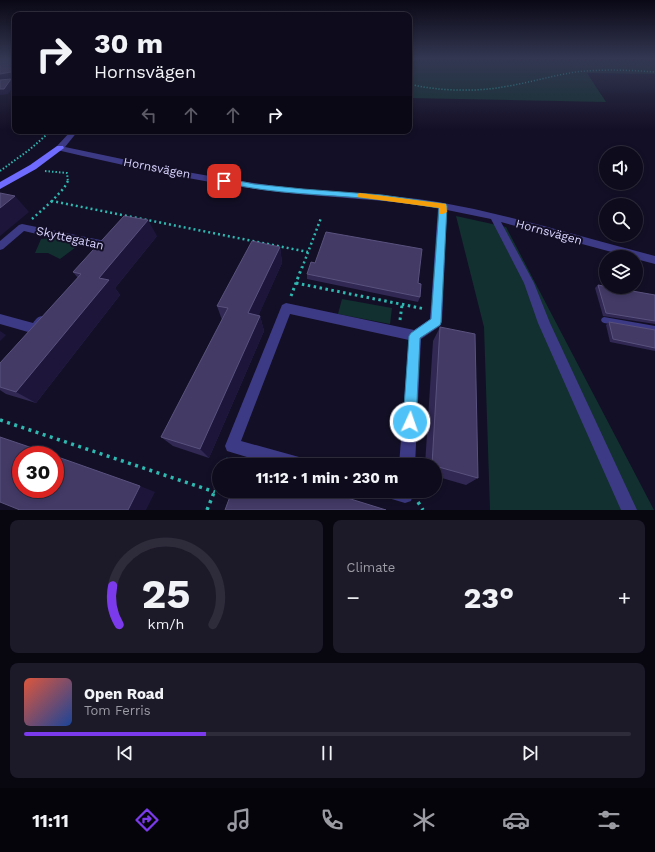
<!DOCTYPE html>
<meta charset="utf-8">
<style>
:root{--surface:#0e0b1c;--page:#1c1929;--text:#f1f3f6;--muted:#9b9ba3;--line:#2e2b3b;--accent:#7c3aed}
body{margin:0;font-family:"Work Sans",sans-serif;background:var(--page);color:var(--text);height:100vh;display:flex;flex-direction:column;font-size:15px;white-space:nowrap}
*{box-sizing:border-box;margin:0}
p{font-size:13px;color:var(--muted)}
.icon{flex:none;width:22px;height:22px;fill:none;stroke:currentColor;stroke-width:2;stroke-linecap:round;stroke-linejoin:round}
.map{position:relative;height:510px;overflow:hidden}
.drawer{display:flex;flex-direction:column;gap:10px;padding:10px;background:#08060f;flex:1}
.drawer>*{flex:none}
.hud{position:absolute;left:12px;top:12px;width:400px;height:122px;border-radius:8px;box-shadow:0 2px 6px #0003,0 0 0 1px var(--line);background:#0e0b1c;color:var(--text);overflow:hidden}
.fabs{position:absolute;left:599px;top:146px;display:grid;gap:8px}
.fabs a{display:grid;place-items:center;width:44px;height:44px;border-radius:50%;background:var(--surface);box-shadow:0 2px 6px #0003,0 0 0 1px var(--line);font-size:20px}
.speed{position:absolute;left:12px;top:446px;display:flex;gap:8px;font-size:20px;font-weight:700;text-align:center}
.speed>*{display:grid;place-content:center;width:52px;height:52px;border-radius:50%;background:var(--surface);box-shadow:0 2px 6px #0003,0 0 0 1px var(--line);line-height:1}
.speed .limit{border:6px solid #d22;background:#fff;color:#111}
.pin{position:absolute;display:grid;place-items:center;width:34px;height:34px;color:#fff;margin:-17px;border-radius:8px;box-shadow:0 2px 6px #0006}
.me{position:absolute;width:44px;margin:-22px;rotate:3deg;stroke-linejoin:round;filter:drop-shadow(0 0 3px #0008)}
.turn{display:flex;align-items:center;gap:14px;height:84px;padding:0 16px;font-size:18px}
.turn .icon{width:52px;height:52px;stroke-width:2.5}
.turn b{display:block;font-size:28px;line-height:34px}
.lanes{display:flex;align-items:center;height:38px;padding:0 16px;background:#0003;justify-content:center;gap:20px;direction:ltr}
.lanes .off{opacity:.35}
.big{font-size:30px;font-weight:700;line-height:1.1}
.drawer .widget{flex:1;display:flex;flex-direction:column;justify-content:center;gap:6px;min-width:0;padding:0 14px;border-radius:8px;background:var(--page)}
.drawer .dial{align-items:center;gap:0}
.dial svg{height:104px;overflow:visible;fill:none;stroke:var(--line);stroke-width:7;stroke-linecap:round;text-anchor:middle}
.dial text{fill:var(--text);stroke:none}
.song{display:flex;align-items:center;gap:12px}
.cover{width:48px;height:48px;border-radius:6px;background:linear-gradient(135deg,hsl(10 70% 55%),hsl(220 70% 35%))}
.played{height:4px;border-radius:2px;background:linear-gradient(90deg,var(--accent) 30%,var(--line) 30%)}
.keys{display:flex;justify-content:space-around;direction:ltr}
.heat{display:flex;justify-content:space-between;align-items:center;font-size:22px;direction:ltr}
.drawer .tiles{flex:1;display:grid;gap:10px;grid-template-columns:1fr 1fr}
.widget:last-child{grid-column:span 2}
.trip{position:absolute;left:212px;top:458px;width:230px;height:40px;border-radius:20px;background:var(--surface);box-shadow:0 2px 6px #0003,0 0 0 1px var(--line);font-weight:700;line-height:40px;text-align:center}
.dock{display:flex;height:64px;justify-content:space-around;align-items:center;background:#06040b;color:var(--muted)}
.dock .icon{width:28px;height:28px}
.dock .current{color:var(--accent)}
.dock b{font-size:18px;color:var(--text)}
.map>svg:first-child{display:block}
.green{fill:#12302f}
.lines{fill:none;stroke-linecap:round;stroke-linejoin:round}
.path-far4{stroke:#2fb8b0;stroke-width:1.5;stroke-dasharray:1 2;stroke-linecap:butt}
.path-far3{stroke:#2fb8b0;stroke-width:2;stroke-dasharray:1.5 2;stroke-linecap:butt}
.path-far2{stroke:#2fb8b0;stroke-width:2.5;stroke-dasharray:2 3;stroke-linecap:butt}
.path-far1{stroke:#2fb8b0;stroke-width:3;stroke-dasharray:2.5 3.5;stroke-linecap:butt}
.path{stroke:#2fb8b0;stroke-width:3.5;stroke-dasharray:3 4.5;stroke-linecap:butt}
.lane{fill:#3d3a85;fill-rule:evenodd}
.street{fill:#3d3a85;fill-rule:evenodd}
.secondary{fill:#6f6bff;fill-rule:evenodd}
.wall{fill:#312854}
.shaded-wall{fill:#1d163a}
.building{fill:#433a66;stroke:#5a527e}
.route{fill:#4fc3f7;stroke:#337fa1}
.slow{fill:#f59e0b}
.labels{text-anchor:middle;stroke-width:4;stroke-linejoin:round;paint-order:stroke}
.street-label{font-size:12px;fill:#d9d4ff;stroke:#130f26}
</style>
<div class="map">
<svg width="655" height="510" viewBox="0 0 655 510">
<rect width="100%" height="100%" fill="#130f26"/>
<g class="green">
<polygon points="409,59 655,59 655,74 587,73 606,102 409,98"/>
<polygon points="456,216 506,227 654,510 490,510 484,327"/>
<polygon points="50,238 69,241 76,247 60,259 48,253 35,253 41,239"/>
<polygon points="342,299 392,308 390,324 338,314"/>
</g>
<g class="lines">
<g class="path-far4">
<polyline points="409,79 412,71 410,59"/>
<path d="M409,84C437,91 475,92 503,87C528,83 551,76 575,72C602,69 629,70 655,72"/>
</g>
<g class="path-far3">
<polyline points="0,171 29,150 51,131"/>
<polyline points="45,171 67,173 68,182"/>
</g>
<g class="path-far2">
<polyline points="68,181 64,188 52,201 308,252"/>
<polyline points="32,219 52,201"/>
<polyline points="302,268 321,218"/>
</g>
<g class="path-far1">
<polyline points="296,283 425,309"/>
<polyline points="291,296 302,267"/>
<polyline points="400,320 402,305"/>
</g>
<g class="path">
<polyline points="0,420 215,492"/>
<polyline points="225,465 228,458"/>
<polyline points="418,502 423,510"/>
<polyline points="207,510 219,480"/>
</g>
<polygon class="lane" points="604,317 655,326 655,332 604,323 602,322 601,320 602,318"/>
<g class="street">
<polygon points="15,79 15,83 0,85 0,81"/>
<path d="M71,131H78L65,147C135,162 205,177 276,186C330,193 384,193 438,202C511,215 583,237 655,256V264L636,259V257H630L501,222L534,283L550,323L637,510H621L538,323L524,283L491,219L447,210L442,322L440,326L421,339L415,465H399L409,340L290,314L241,441L299,457L304,460L307,465H273L227,451L225,446L282,305L286,303L414,330L430,319L438,208C385,199 332,198 278,192C204,183 130,167 57,150V146Z"/>
<polygon points="22,224 110,242 113,243 115,246 112,250 109,251 24,231 3,249 0,250 0,241 19,225"/>
<path d="M0,314L33,323C37,318 39,315 46,317L48,321L39,333L35,334L0,324Z"/>
<polygon points="383,491 414,491 411,501 405,503 385,497"/>
</g>
<polygon class="secondary" points="57,146 63,146 64,148 36,169 0,189 0,182 30,165"/>
</g>
<g class="wall">
<polygon points="157,236 115,288 120,295 36,403 6,394 0,390 0,363 78,278 73,272"/>
<polygon points="280,247 282,263 258,316 260,316 264,331 209,458 173,446 161,437 222,320 217,306"/>
<polygon points="307,274 418,283 420,297 418,302 307,279"/>
<polygon points="598,285 655,295 655,324 603,316 595,288"/>
<polygon points="609,322 655,330 655,351 610,342 606,325"/>
<polygon points="440,327 478,478 466,485 435,476 435,465 425,465 433,341"/>
</g>
<g class="shaded-wall">
<polygon points="11,72 15,74 15,80 14,78 0,80 0,74"/>
<polygon points="11,79 15,85 8,94 0,95 0,89"/>
<polygon points="15,196 29,212 0,236 0,208"/>
<polygon points="148,220 157,236 115,288 120,295 36,403 16,392 99,278"/>
<polygon points="280,247 282,263 253,328 248,313"/>
<polygon points="260,316 264,331 209,458 200,449"/>
<polygon points="0,331 6,335 0,341"/>
<polygon points="140,486 155,492 146,510 128,510"/>
</g>
<g class="building">
<polygon points="0,59 15,59 15,74 13,76 11,72 0,74"/>
<polygon points="11,79 4,89 0,89 0,80"/>
<polygon points="0,193 15,196 0,208"/>
<polygon points="124,216 148,220 99,278 109,280 16,392 0,387 0,363 81,274 73,272"/>
<polygon points="326,232 422,249 418,283 421,284 420,297 307,274 311,262 315,263"/>
<polygon points="252,241 280,247 248,313 260,316 200,449 161,437 228,308 217,306"/>
<polygon points="598,285 655,295 655,321 606,313"/>
<polygon points="609,322 655,330 655,348 613,339"/>
<polygon points="440,327 475,334 478,478 435,466 435,465 432,465"/>
<polygon points="0,437 53,455 21,455 21,489 55,489 55,456 140,486 128,510 20,510 0,502"/>
<polygon points="232,491 325,491 386,510 225,510"/>
</g>
<linearGradient id="sky" x2="0" y2="1"><stop stop-color="#0a0815"/><stop offset="0.45" stop-color="#333752"/><stop offset="1" stop-color="#333752" stop-opacity="0"/></linearGradient>
<rect width="655" height="130" fill="url(#sky)"/>
<path class="route" d="M224,178L254,184L303,189L382,195L446,204L447,206L441,322L440,325L420,338L416,422L414,427L410,428L405,427L403,422L409,336L411,333L431,319L439,208C420,205 401,202 382,200C329,194 274,195 222,182V179Z"/>
<polygon class="slow" points="360,193 439,203 446,204 447,212 443,214 440,214 439,208 357,197 357,194"/>
<g class="labels">
<g class="street-label">
<text transform="translate(157 168) rotate(11)" y="4">Hornsvägen</text>
<text transform="translate(549 232) rotate(15)" y="4">Hornsvägen</text>
<text transform="translate(70 238) rotate(13)" y="4">Skyttegatan</text>
</g>
</g>
</svg>
<div class="fabs">
<a><svg class="icon" aria-label="sound" viewBox="0 0 24 24"><path d="M4 9h4l5-4v14l-5-4H4zM17 9q2 3 0 6"/></svg></a>
<a><svg class="icon" aria-label="search" viewBox="0 0 24 24"><circle cx="10" cy="10" r="6"/><path d="M15 15l6 6"/></svg></a>
<a><svg class="icon" aria-label="layers" viewBox="0 0 24 24"><path d="M12 4l9 5-9 5-9-5zM3 14l9 5 9-5"/></svg></a>
</div>
<div class="speed"><div class="limit">30</div></div>
<div class="pin" style="left:224px;top:181px;background:#d93025"><svg class="icon" aria-label="arrive" viewBox="0 0 24 24"><path d="M6 21V4h12l-3 4 3 4H6"/></svg></div>
<svg class="me" style="left:410px;top:422px" viewBox="-20 -20 40 40"><circle r="17" fill="#4fc3f7" stroke="#fff" stroke-width="3"/><path d="M0-11L8 9 0 5-8 9z" fill="#fff"/></svg>
<div class="trip">11:12 · 1 min · 230 m</div>
<div class="hud">
<div class="turn"><svg class="icon" aria-label="right" viewBox="0 0 24 24"><path d="M7 20v-9h11M14 6l5 5-5 5"/></svg><div><b>30 m</b>Hornsvägen</div></div>
<div class="lanes"><svg class="icon off" aria-label="left" viewBox="0 0 24 24"><path d="M17 20v-9H6M10 6l-5 5 5 5"/></svg><svg class="icon off" aria-label="ahead" viewBox="0 0 24 24"><path d="M12 20V5M6 11l6-6 6 6"/></svg><svg class="icon off" aria-label="ahead" viewBox="0 0 24 24"><path d="M12 20V5M6 11l6-6 6 6"/></svg><svg class="icon" aria-label="right" viewBox="0 0 24 24"><path d="M7 20v-9h11M14 6l5 5-5 5"/></svg></div>
</div>
</div>
<section class="drawer">
<div class="tiles">
<div class="widget dial"><svg viewBox="0 0 100 80">
<path d="M14 69A42 42 0 1 1 86 69"/>
<path d="M14 69A42 42 0 0 1 9 39" stroke="#7c3aed"/>
<text x="50" y="56" font-size="32" font-weight="700">25</text>
<text x="50" y="72" font-size="11">km/h</text>
</svg></div>
<div class="widget"><p>Climate</p>
<div class="heat"><a>−</a><b class="big">23°</b><a>+</a></div>
</div>
<div class="widget">
<div class="song"><i class="cover"></i><div><b>Open Road</b><p>Tom Ferris</p></div></div>
<div class="played"></div>
<div class="keys"><svg class="icon" aria-label="previous" viewBox="0 0 24 24"><path d="M18 5L8 12l10 7zM5 5v14"/></svg><svg class="icon" aria-label="pause" viewBox="0 0 24 24"><path d="M8 5v14M16 5v14"/></svg><svg class="icon" aria-label="next" viewBox="0 0 24 24"><path d="M6 5l10 7-10 7zM19 5v14"/></svg></div>
</div>
</div>
</section>
<nav class="dock">
<b>11:11</b>
<svg class="icon current" aria-label="directions" viewBox="0 0 24 24"><path d="M12 3l9 9-9 9-9-9zM9 14v-3h6M13 9l2 2-2 2"/></svg>
<svg class="icon" aria-label="music" viewBox="0 0 24 24"><path d="M9 18V5l10-2v13"/><circle cx="6" cy="18" r="3"/><circle cx="16" cy="16" r="3"/></svg>
<svg class="icon" aria-label="phone" viewBox="0 0 24 24"><path d="M5 4h4l2 5-3 2q2 4 5 5l2-3 5 2v4C11 20 4 13 5 4z"/></svg>
<svg class="icon" aria-label="climate" viewBox="0 0 24 24"><path d="M12 3v18M4 7l16 10M4 17L20 7"/></svg>
<svg class="icon" aria-label="car" viewBox="0 0 24 24"><path d="M5 17H2v-5l4-1 3-4h7l3 4 3 1v5h-3M9 17h6M6 11h13"/><circle cx="7" cy="17" r="2"/><circle cx="17" cy="17" r="2"/></svg>
<svg class="icon" aria-label="filters" viewBox="0 0 24 24"><path d="M4 7h16M4 17h16"/><circle cx="9" cy="7" r="2"/><circle cx="15" cy="17" r="2"/></svg>
</nav>
